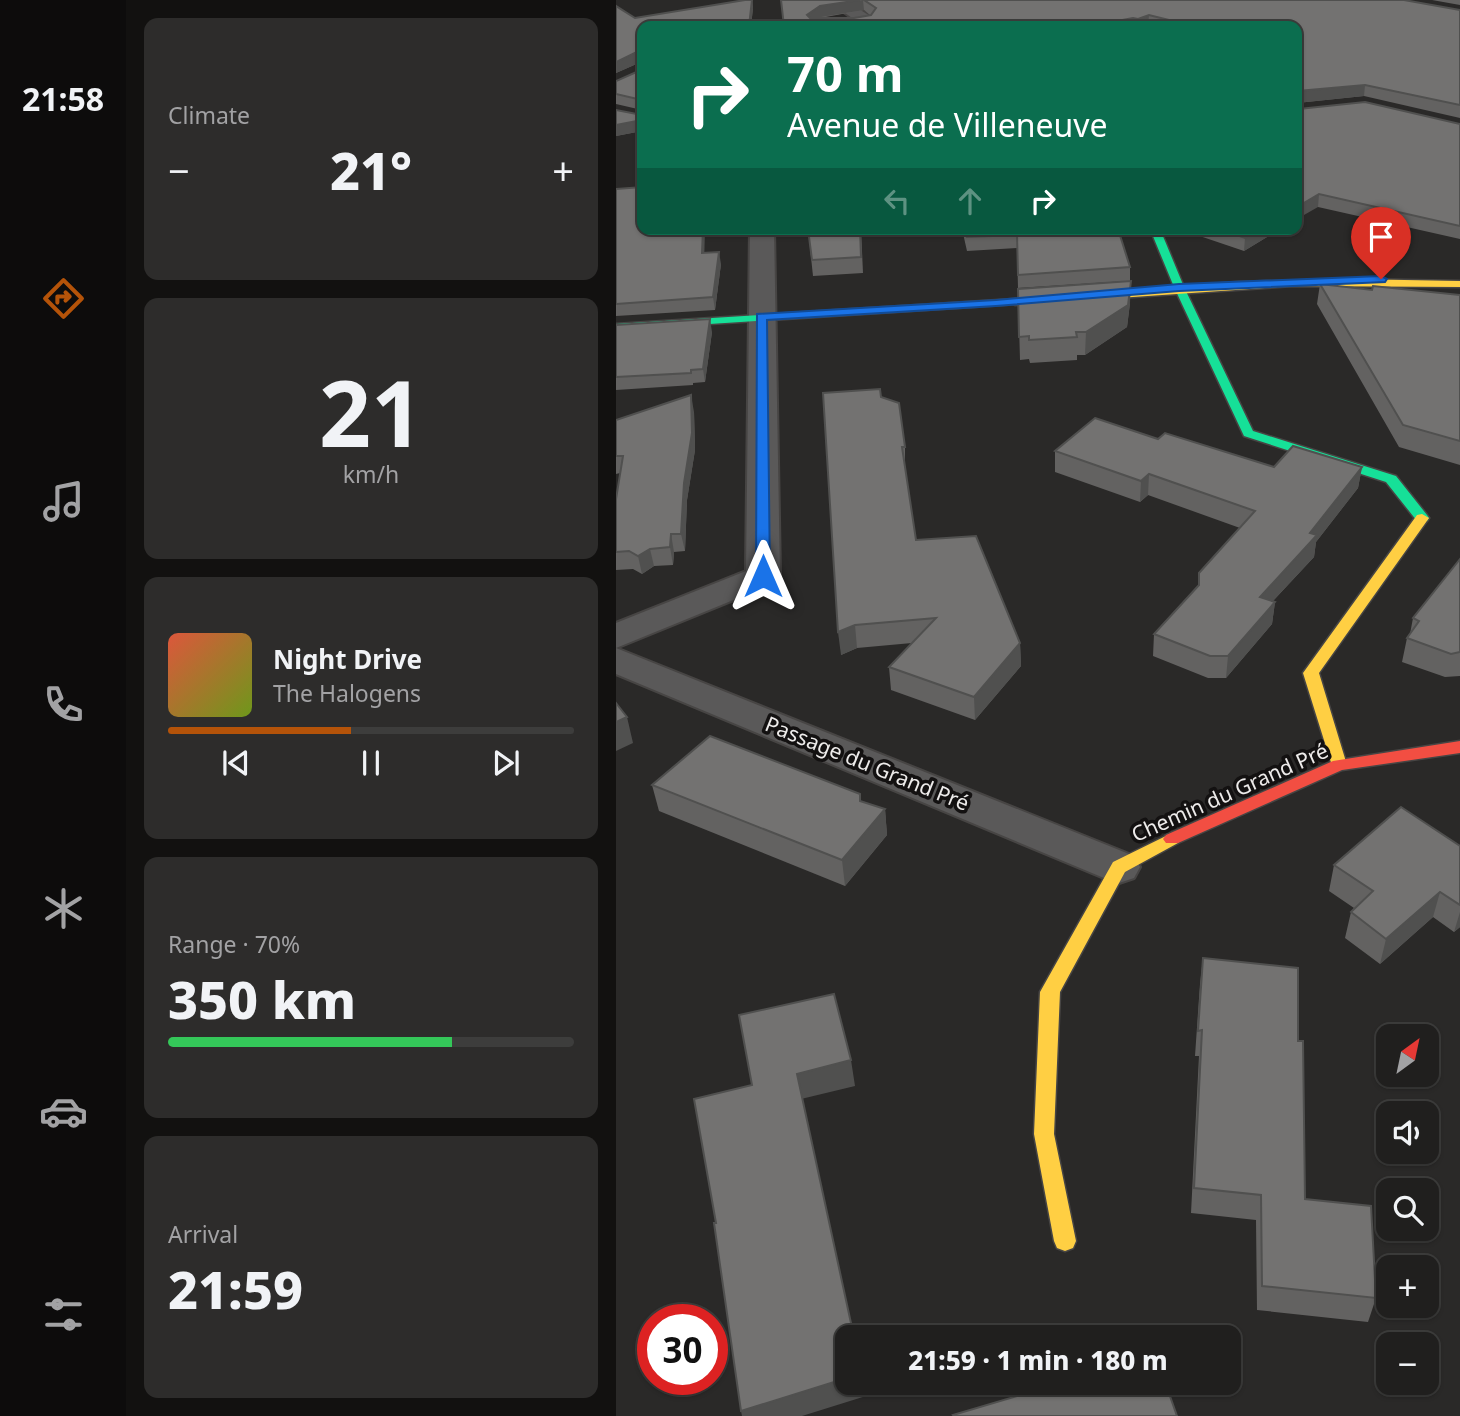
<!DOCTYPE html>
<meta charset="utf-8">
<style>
:root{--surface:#201f1e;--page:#2d2c2b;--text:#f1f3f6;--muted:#a2a2a4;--line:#3d3d3c;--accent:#b45309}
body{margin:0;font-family:"Noto Sans",sans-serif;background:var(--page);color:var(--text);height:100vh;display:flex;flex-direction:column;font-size:26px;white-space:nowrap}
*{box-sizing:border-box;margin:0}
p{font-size:23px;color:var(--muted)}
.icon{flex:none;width:38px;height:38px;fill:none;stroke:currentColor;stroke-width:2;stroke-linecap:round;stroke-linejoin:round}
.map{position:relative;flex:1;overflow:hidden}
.panel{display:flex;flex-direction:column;gap:18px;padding:18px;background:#121110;width:490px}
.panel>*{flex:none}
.top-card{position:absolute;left:21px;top:21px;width:665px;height:214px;border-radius:14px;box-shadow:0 2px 5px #0004,0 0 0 2px var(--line);background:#0b6e4f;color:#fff;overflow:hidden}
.needle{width:46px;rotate:33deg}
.controls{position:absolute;left:760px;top:1024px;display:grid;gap:14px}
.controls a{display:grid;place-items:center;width:63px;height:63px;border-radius:14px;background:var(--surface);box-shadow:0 2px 5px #0004,0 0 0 2px var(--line);font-size:35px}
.speed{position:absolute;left:21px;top:1304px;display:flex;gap:14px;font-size:35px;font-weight:700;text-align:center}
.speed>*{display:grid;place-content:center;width:91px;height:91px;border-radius:50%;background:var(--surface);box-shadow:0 2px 5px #0004,0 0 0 2px var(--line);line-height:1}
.speed .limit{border:10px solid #d22;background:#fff;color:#111}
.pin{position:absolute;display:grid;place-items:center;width:60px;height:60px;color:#fff;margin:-72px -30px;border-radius:50% 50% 50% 0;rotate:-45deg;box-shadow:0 0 7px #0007}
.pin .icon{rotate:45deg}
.me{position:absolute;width:77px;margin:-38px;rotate:0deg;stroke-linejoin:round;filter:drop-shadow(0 0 5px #0008)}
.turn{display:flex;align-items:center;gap:24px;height:147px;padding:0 35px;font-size:32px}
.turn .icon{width:91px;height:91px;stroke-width:2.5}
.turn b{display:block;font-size:49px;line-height:60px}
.lanes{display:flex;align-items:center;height:66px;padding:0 35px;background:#0003;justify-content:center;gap:35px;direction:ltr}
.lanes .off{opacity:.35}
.big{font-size:52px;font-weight:800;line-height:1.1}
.panel .widget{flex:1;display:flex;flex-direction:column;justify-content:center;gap:10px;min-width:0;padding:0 24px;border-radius:14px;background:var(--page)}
.panel .dial{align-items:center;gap:0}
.dial b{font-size:91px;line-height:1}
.song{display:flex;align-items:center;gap:21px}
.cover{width:84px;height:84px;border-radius:10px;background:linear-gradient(135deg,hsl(10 70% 55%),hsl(80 70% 35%))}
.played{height:7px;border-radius:4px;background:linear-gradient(90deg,var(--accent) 45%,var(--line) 45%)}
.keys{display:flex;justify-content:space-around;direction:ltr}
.heat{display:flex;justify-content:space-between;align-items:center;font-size:38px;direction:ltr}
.charge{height:10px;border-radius:5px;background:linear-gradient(90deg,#34c759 70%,var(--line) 0)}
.trip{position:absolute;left:219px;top:1325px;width:406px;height:70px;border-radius:14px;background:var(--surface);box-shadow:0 2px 5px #0004,0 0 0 2px var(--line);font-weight:800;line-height:70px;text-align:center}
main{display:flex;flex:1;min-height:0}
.tab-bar{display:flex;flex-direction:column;width:126px;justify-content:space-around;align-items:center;background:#0d0c0c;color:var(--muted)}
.tab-bar .icon{width:49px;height:49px}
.tab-bar .current{color:var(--accent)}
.tab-bar b{font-size:32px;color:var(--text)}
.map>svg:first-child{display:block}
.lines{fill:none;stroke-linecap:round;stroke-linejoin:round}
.street-casing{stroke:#474544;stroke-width:4}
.fast-casing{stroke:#474544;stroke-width:3}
.slow-casing{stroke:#474544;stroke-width:3}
.jam-casing{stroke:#474544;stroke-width:3}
.street{fill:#5a5959;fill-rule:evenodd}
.fast{fill:#16e098;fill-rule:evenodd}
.slow{fill:#ffcf43;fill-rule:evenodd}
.jam{fill:#f24e42;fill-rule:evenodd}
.wall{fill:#636261;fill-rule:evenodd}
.shaded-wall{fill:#50504f}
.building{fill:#737271;stroke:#50504f;stroke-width:2}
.route{fill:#1a73e8;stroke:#114b97;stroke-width:2}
.labels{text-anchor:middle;stroke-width:7;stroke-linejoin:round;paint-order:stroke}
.street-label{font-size:21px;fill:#edebea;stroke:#131111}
</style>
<main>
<nav class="tab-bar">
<b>21:58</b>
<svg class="icon current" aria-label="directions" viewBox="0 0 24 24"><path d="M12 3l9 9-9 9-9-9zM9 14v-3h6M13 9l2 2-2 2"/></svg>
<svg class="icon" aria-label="music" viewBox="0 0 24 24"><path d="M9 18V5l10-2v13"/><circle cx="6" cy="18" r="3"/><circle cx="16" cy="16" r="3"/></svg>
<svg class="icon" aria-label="phone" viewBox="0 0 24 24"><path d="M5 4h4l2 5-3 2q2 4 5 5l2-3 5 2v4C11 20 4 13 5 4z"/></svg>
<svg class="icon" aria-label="climate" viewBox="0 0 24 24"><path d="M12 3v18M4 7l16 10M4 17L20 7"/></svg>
<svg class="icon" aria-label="car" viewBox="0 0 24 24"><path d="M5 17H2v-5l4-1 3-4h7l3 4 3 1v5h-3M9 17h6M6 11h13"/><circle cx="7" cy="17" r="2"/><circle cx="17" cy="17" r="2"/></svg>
<svg class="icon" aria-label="filters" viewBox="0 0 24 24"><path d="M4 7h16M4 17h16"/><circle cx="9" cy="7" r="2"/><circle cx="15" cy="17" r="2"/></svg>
</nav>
<section class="panel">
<div class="widget"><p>Climate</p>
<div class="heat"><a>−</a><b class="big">21°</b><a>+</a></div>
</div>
<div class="widget dial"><b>21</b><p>km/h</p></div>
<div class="widget">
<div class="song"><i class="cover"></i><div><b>Night Drive</b><p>The Halogens</p></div></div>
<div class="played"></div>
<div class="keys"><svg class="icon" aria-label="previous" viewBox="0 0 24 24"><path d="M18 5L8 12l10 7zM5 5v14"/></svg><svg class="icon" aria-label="pause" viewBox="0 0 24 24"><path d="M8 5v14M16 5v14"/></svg><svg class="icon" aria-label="next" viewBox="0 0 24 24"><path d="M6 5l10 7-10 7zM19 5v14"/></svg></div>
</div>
<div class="widget"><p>Range · 70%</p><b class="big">350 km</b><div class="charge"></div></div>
<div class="widget"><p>Arrival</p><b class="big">21:59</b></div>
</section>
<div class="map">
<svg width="844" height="1416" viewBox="0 0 844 1416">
<rect width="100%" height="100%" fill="#2a2928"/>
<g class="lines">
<defs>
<g id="street">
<polygon points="230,1 270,26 247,26 221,7"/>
<polygon points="134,229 158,229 164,576 159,583 0,648 0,623 130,571"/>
<polygon points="0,648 518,856 524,867 518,878 503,883 488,878 0,674"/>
</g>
<g id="fast">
<polygon points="534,229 544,229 568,287 637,431 780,476 811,515 813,518 811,521 801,521 770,482 628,436 558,287"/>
<polygon points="399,299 403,300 403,304 0,330 0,324"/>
</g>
<g id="slow">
<polygon points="733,279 844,281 844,287 677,286 399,305 393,302 399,299 622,282"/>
<polygon points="806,514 813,518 703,673 731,765 729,769 717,769 687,673 801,515"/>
<polygon points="556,833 562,835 565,839 562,843 509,872 444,992 438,1134 460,1241 457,1248 449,1251 441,1248 438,1241 418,1134 424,992 497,862"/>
</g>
<polygon id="jam" points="844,741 844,753 726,770 562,843 550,843 547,839 550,835 717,761"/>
</defs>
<use href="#street" class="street-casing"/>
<use href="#fast" class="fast-casing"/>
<use href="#slow" class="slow-casing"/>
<use href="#jam" class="jam-casing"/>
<use href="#street" class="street"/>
<use href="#fast" class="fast"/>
<use href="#slow" class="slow"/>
<use href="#jam" class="jam"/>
</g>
<g class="wall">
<polygon points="136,0 137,8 135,26 26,26 26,131 0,136 0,110 26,115 26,110 0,104 0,81 25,70 26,62 25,62 0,73 0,6 19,18"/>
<path d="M165,0H788L844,10V118L748,96L681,103V26H168ZM248,10L254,15L238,18H204Z"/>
<polygon points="816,0 844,0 844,5"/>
<polygon points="683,109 844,124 844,239 702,207"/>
<polygon points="0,189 105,264 99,310 0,316"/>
<polygon points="192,229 245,229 247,273 197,276"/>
<polygon points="346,229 502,229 514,267 514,303 511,327 469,355 461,355 461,360 414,363 413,359 404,360 402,289 510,281 402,288 401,248 351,251"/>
<polygon points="563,229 664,229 628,251"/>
<polygon points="704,284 756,290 844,295 844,465 783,447 701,304"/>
<polygon points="0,325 96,332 89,382 77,383 77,385 0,390"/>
<polygon points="265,397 289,447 289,469 300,540 404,643 405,666 359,720 275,690 273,667 296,643 241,648 225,655"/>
<polygon points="78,412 79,450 71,500 69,551 58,552 57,565 38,566 26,574 17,569 0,570 0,499 4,473 0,474 0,420"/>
<polygon points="542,439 658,467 746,467 742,488 700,542 698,557 657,601 659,602 656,624 610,678 592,678 537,656 538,634 582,586 583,573 624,528 532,495 524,502 439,472 439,451"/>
<polygon points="844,559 844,676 829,677 786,662 791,638 794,634 797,618"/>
<polygon points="36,785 269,809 271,835 229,886 43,811"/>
<polygon points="844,846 844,927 838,932 817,917 764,964 729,938 735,912 738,908 713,891 718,865"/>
<polygon points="587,958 682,1041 689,1199 760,1298 752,1322 641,1310 640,1220 575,1213 583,1056 579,1056 584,984"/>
</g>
<g class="shaded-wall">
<polygon points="136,0 137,8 135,26 133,26"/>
<polygon points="247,0 248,10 205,17 192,26 191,15 204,6"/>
<polygon points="533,15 532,26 522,26 522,19"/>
<polygon points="517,18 517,26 474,26"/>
<polygon points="23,51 25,62 0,73 0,62"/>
<polygon points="749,85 748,96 681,103 681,93 682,91"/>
<polygon points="26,120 26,131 0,136 0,125"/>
<polygon points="703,194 702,207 681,219 681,207"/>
<polygon points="87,229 89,229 88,265 86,253"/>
<polygon points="644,229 664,229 628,251 629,238"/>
<polygon points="103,252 105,264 99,310 97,297"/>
<polygon points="515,281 514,303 511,327 469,355 470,332"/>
<polygon points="94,319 96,332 89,382 87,369"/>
<polygon points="75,395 78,412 79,450 71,500 69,551 65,534 68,483"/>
<polygon points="746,467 742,488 700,542 698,557 641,618 644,597"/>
<polygon points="533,474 532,495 524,502 525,481"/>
<polygon points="55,534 58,552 57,565 54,547"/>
<polygon points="34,549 38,566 26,574 22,556"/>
<polygon points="659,602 656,624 610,678 612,656"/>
<polygon points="239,625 241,648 225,655 222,632"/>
<polygon points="404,643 405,666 359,720 358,697"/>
<polygon points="11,717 17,743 0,751 0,722"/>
<polygon points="269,809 271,835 229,886 226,860"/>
<polygon points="824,892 817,917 764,964 770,939"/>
<polygon points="844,912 844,927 838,932"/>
<polygon points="235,1060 239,1086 185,1099 181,1074"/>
<polygon points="231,1378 231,1382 248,1382 250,1396 186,1416 126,1416 125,1411"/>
</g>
<g class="building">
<polygon points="129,0 136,0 133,26 26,26 26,53 23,51 0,62 0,6 19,18"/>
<polygon points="165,0 244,0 204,6 191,15 194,18 238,18 255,15 260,8 248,0 788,0 844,10 844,105 749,85 682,91 681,93 681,26 577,26 533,15 522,19 517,18 474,26 168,26"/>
<polygon points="26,61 26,120 0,125 0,110 26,115 26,100 0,94 0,81 25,70"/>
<polygon points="749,102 844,124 844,226 703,194 681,207 681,107 683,109"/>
<polygon points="26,187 26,229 87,229 86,253 103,252 97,297 0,304 0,189"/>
<polygon points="192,229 244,229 245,257 196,260"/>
<polygon points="349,229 502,229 514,267 402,275 401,235 351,237"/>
<polygon points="603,229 644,229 629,238"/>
<polygon points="515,281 512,305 470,332 460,332 461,337 413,340 413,336 403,337 402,289"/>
<polygon points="704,284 756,290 757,286 844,295 844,441 787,425"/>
<polygon points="94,319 87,369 75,370 75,373 0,377 0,325"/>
<polygon points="264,389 265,397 283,403 289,447 286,447 300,540 360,536 404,643 358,697 273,667 320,618 239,625 222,632 207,393"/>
<polygon points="75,395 76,433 68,483 65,534 55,534 54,547 34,549 22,556 13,551 0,552 0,499 7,456 0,456 0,420"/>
<polygon points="479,418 542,439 549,433 658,467 677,446 746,467 694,533 701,535 644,597 659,602 612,656 594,656 538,634 583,585 583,573 639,511 533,474 525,481 439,451"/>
<polygon points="844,559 844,652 835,654 791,638 803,621 797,618"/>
<polygon points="0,703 11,717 0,722"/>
<polygon points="94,736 244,794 244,801 269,809 226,860 36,785"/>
<polygon points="785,807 844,846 844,905 824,892 770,939 735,912 757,891 718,865"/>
<polygon points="587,958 682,968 682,1041 687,1041 689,1199 755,1206 760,1298 646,1286 645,1195 578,1188 586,1030 582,1031"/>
<polygon points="218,994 235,1060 181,1074 238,1337 231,1337 231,1378 125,1411 98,1223 100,1223 78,1099 136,1085 123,1015"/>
<polygon points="448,1382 549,1382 561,1416 338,1416 337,1415"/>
</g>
<polygon class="route" points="765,276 771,279 769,282 563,291 380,306 151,320 154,576 147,581 140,576 141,314 380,300 563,284"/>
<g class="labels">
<g class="street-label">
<text transform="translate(251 764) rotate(22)" y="7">Passage du Grand Pré</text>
<text transform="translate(614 793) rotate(-24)" y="7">Chemin du Grand Pré</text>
</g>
</g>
</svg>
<div class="controls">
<a><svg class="needle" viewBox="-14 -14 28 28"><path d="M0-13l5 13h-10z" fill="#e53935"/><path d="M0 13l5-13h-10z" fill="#a2a2a4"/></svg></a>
<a><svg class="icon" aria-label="sound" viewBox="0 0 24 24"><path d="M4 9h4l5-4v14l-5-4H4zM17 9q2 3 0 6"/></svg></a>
<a><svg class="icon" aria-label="search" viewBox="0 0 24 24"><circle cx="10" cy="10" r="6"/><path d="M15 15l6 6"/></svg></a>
<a>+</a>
<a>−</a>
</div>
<div class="speed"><div class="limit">30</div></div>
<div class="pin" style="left:765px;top:279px;background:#d93025"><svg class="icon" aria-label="arrive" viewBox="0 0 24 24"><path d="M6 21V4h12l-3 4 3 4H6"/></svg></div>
<svg class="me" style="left:147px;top:576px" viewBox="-20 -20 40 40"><path d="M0-17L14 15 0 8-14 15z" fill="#1a73e8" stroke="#fff" stroke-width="4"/></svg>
<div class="trip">21:59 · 1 min · 180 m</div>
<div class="top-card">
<div class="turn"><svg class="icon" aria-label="right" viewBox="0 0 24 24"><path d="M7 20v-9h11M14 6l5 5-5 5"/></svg><div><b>70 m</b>Avenue de Villeneuve</div></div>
<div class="lanes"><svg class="icon off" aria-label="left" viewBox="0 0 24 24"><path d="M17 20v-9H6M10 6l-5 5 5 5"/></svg><svg class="icon off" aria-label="ahead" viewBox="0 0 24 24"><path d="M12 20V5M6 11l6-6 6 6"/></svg><svg class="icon" aria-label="right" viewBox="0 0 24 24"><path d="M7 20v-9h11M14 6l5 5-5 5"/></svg></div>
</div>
</div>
</main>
